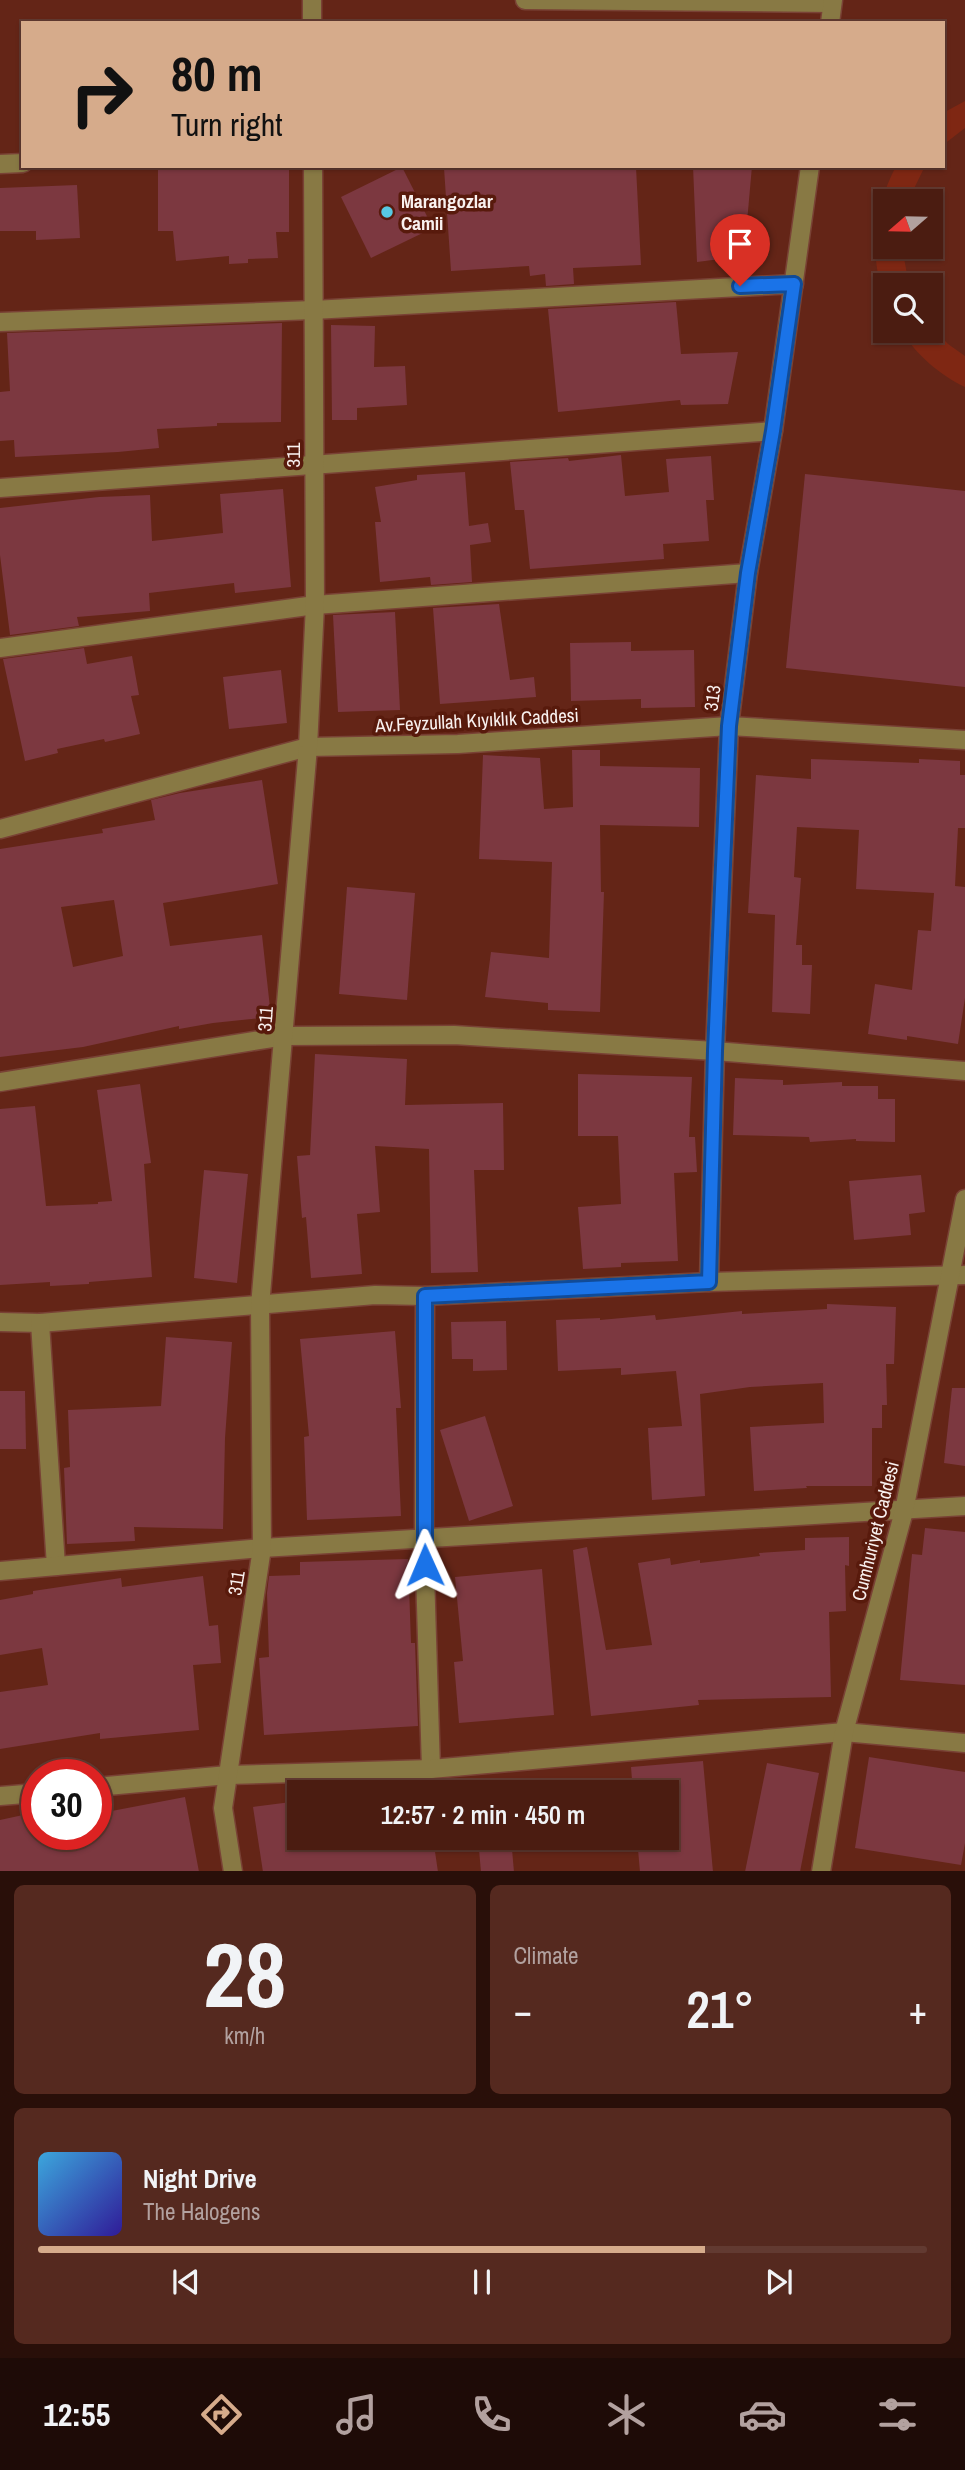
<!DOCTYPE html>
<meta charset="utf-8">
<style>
:root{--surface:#4b1c11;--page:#55291f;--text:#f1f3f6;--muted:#b2a19f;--line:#623a31;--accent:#d6ab8b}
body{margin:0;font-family:"Archivo Narrow",sans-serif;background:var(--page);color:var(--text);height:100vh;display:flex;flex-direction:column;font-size:26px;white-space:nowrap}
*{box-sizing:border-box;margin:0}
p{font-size:23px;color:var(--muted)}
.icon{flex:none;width:38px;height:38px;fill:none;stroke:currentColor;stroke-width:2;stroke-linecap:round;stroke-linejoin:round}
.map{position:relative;height:1871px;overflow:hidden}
.details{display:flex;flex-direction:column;gap:14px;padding:14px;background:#290f09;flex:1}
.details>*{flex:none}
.top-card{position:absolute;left:21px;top:21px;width:924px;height:147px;border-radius:0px;box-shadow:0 2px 5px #0004,0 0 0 2px var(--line);background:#d6ab8b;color:#111;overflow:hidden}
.needle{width:46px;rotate:250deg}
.controls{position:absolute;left:873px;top:189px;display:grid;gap:14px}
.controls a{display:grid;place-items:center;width:70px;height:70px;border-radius:0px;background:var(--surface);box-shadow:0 2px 5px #0004,0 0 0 2px var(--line);font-size:35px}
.speed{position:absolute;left:21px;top:1759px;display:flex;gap:14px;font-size:35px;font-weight:700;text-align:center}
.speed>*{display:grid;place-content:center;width:91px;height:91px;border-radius:50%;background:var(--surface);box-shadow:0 2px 5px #0004,0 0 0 2px var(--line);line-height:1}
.speed .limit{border:10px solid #d22;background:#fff;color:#111}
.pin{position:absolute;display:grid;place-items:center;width:60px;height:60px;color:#fff;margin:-72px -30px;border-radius:50% 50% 50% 0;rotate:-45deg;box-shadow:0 0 7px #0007}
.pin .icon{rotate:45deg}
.me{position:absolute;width:77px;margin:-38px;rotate:359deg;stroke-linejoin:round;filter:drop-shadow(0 0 5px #0008)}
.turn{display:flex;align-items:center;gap:24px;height:147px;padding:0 35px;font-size:32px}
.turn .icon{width:91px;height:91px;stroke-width:2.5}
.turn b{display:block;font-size:49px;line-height:60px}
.big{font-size:52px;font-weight:600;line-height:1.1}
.details .card{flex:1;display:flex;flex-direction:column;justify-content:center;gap:10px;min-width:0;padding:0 24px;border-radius:10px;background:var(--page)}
.details .dial{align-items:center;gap:0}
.dial b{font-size:91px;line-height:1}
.song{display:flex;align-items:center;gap:21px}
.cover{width:84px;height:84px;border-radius:10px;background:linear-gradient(135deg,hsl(200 70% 55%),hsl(250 70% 35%))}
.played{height:7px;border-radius:4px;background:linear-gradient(90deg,var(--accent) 75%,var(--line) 75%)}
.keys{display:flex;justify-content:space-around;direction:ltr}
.heat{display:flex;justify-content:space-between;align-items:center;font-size:38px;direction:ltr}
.details .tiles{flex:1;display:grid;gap:14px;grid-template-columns:1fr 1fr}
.card:last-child{grid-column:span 2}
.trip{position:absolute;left:287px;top:1780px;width:392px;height:70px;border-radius:0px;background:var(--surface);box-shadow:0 2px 5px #0004,0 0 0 2px var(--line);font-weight:600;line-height:70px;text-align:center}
.tab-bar{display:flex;height:112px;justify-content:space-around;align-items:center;background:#1e0b07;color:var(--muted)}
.tab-bar .icon{width:49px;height:49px}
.tab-bar .on{color:var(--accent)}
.tab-bar b{font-size:32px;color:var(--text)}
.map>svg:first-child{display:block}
.green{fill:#7f2713}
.building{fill:#7c3840;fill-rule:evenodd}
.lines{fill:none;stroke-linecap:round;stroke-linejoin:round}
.minor-casing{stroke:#794235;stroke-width:21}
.minor{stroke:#887944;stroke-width:18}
.route-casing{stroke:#114b97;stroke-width:18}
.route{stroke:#1a73e8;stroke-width:12}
.poi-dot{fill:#57c9e2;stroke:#581a0c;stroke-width:2.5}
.labels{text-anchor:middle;stroke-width:7;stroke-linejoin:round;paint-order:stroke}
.poi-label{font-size:19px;font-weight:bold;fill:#f9f1ef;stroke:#581a0c;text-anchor:start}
.street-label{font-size:19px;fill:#f9f1ef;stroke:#581a0c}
</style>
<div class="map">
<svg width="965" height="1872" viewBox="0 0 965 1872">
<rect width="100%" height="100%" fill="#642517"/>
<g class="green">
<polygon points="965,101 965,128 943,145 943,113"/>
<path d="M896,166H925L908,201H886V247H902L909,285H886L885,298C868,256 875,206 896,166Z"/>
<path d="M931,326L948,344L965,356V387C940,375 916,355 902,331H931Z"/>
</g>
<g class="building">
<polygon points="474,166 569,166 569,170 636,167 641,265 573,268 574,284 546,286 545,274 530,276 529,266 451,271 444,168"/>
<polygon points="693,166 752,166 744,256 697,262"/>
<polygon points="402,167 433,228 371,258 341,197"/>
<polygon points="158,168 289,169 289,232 276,232 278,258 248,259 248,263 229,264 229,256 176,261 173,231 158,231"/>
<polygon points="77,185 80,238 36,240 36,231 0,231 0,188"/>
<polygon points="676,302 681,354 738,352 728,404 681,405 680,400 558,412 548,309"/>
<polygon points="282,323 281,422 217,423 217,426 157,429 159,448 118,452 15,457 14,440 0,441 0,392 10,391 7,333"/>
<polygon points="331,325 375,326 374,367 405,366 407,405 357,408 357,420 332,420"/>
<polygon points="621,455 625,496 669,492 666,459 711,456 714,500 706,500 709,541 663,544 664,559 530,569 524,510 515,510 510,462 568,458 569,461"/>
<polygon points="465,472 469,526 488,523 491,542 470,545 472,582 431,585 430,577 380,582 375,522 381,522 375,487 417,480 417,475"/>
<polygon points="805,474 965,491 965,687 786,668"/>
<polygon points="283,489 291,587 235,593 234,583 149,593 150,611 77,617 79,626 10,635 0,555 0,508 99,497 150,495 152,541 223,533 220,494"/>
<polygon points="499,604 510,680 534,677 536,697 440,704 433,608"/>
<polygon points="395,612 400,710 338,712 333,615"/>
<polygon points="631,642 631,651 694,650 695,707 641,708 641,699 571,701 570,643"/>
<polygon points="84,648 87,664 132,656 139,695 131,696 140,734 105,742 104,739 57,749 58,753 25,761 3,659"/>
<polygon points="281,670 287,723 229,729 223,677"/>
<polygon points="572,750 600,750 600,766 700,768 699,827 600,825 601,892 604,892 600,1012 548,1010 548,1003 485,997 491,952 549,958 552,862 479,859 483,755 540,758 544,809 573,807"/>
<polygon points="811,759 919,763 919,759 960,761 960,775 965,775 965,828 958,828 955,886 965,887 965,998 958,1044 907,1036 907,1040 868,1034 875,984 912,990 918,930 931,931 934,893 856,889 859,830 797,827 794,877 801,878 796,945 802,945 802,965 812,965 810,1014 772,1012 775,915 748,913 756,775 811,779"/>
<path d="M262,780L278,884L163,903L170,946L262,935L271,1017L213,1023L179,1029V1026L83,1047L0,1057V849L103,833L102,829L155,820L151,800L180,793ZM114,900L123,956L73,967L61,907Z"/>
<polygon points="347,887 415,893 407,1000 339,994"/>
<polygon points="315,1054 407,1059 405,1105 503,1103 504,1170 474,1170 478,1272 431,1273 429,1149 375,1146 380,1212 357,1214 362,1274 311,1278 306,1217 302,1218 297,1156 310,1155"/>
<polygon points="578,1074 692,1077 689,1137 695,1137 697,1172 674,1173 678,1261 621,1263 621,1267 583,1269 578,1207 621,1204 618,1136 578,1136"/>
<polygon points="735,1078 783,1080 783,1085 842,1082 842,1086 878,1086 878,1099 895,1099 895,1142 856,1141 856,1139 810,1142 809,1137 733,1135"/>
<polygon points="140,1084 151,1163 144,1164 152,1277 89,1282 89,1284 50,1286 50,1282 0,1285 0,1109 35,1106 46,1206 98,1204 98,1202 112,1201 97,1090"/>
<polygon points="204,1170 248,1174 237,1283 194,1278"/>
<polygon points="921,1175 925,1212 909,1214 911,1235 854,1240 849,1181"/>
<polygon points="827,1304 896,1307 894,1364 886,1364 887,1405 882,1405 882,1428 872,1428 872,1486 806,1486 807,1488 754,1491 750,1427 824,1423 823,1383 750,1387 700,1394 705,1496 652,1500 648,1428 682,1426 676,1371 621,1375 621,1368 558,1371 556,1320 600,1318 600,1320 655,1315 656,1320 742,1311 742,1314 827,1309"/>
<polygon points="506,1321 507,1370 473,1371 473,1359 452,1359 451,1322"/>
<polygon points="395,1331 401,1408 396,1408 401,1516 307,1520 304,1437 309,1436 300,1339"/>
<polygon points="166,1337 232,1342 225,1438 223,1529 134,1527 135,1541 67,1544 64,1468 70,1467 68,1410 161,1406"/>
<polygon points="952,1388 965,1388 965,1466 944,1463"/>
<polygon points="0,1391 25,1391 26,1449 0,1449"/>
<polygon points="485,1416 513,1506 469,1521 440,1430"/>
<polygon points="925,1528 965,1532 965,1685 900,1680 912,1554 922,1555"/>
<polygon points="849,1537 849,1566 845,1565 846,1611 829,1612 831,1697 698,1700 699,1705 591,1716 573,1550 587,1547 606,1650 652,1645 638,1563 670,1558 671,1565 700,1560 700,1563 760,1556 759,1553 805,1550 805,1538"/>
<polygon points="408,1559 411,1643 415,1643 418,1726 264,1735 259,1658 269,1657 267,1593 269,1576 300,1575 300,1562"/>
<polygon points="542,1569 554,1715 459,1723 454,1662 463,1661 455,1577"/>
<polygon points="203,1576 209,1626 218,1625 221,1663 193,1665 199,1730 100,1739 100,1733 0,1749 0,1692 48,1685 42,1648 0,1655 0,1600 33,1594 33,1591 121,1578 122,1587"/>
<polygon points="869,1757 965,1772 965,1843 961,1865 855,1848"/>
<polygon points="703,1761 713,1872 640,1872 637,1838 667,1838 667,1792 633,1792 631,1767"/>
<polygon points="767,1763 819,1773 800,1872 745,1872"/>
<polygon points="185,1797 199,1872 0,1872 0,1820 37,1812 37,1834 96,1834 96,1814"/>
<polygon points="299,1801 299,1838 319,1838 321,1852 433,1838 438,1872 263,1872 253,1807"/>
<polygon points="478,1838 511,1838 514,1872 481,1872"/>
</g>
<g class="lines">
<defs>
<g id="minor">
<polyline points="312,0 312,23"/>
<polyline points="525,0 832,3"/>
<polyline points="830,23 833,0"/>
<polyline points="0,164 23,163"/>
<polyline points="0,322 313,310 794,284"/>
<polyline points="0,488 773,431"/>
<polyline points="0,648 315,605 748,573"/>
<polyline points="0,829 308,747 458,744 729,726 965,740"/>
<polyline points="0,1082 285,1036 454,1035 715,1051 965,1071"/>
<polyline points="709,1282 715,1051 729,726 748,573 773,431 810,166"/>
<polyline points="425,1296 424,1540 431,1769"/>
<polyline points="0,1322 40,1323 375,1295 425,1296 709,1282 965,1275"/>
<polyline points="40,1323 56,1566"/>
<polyline points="0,1571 262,1548 965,1506"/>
<polyline points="96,1787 228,1775 431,1769 844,1732 965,1743"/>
<polyline points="0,1796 37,1793"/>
<polyline points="233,1872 223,1808 262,1548 260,1306 308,747 315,605 313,166"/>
<polyline points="821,1872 844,1732 904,1511 965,1199"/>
</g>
</defs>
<use href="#minor" class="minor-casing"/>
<use href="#minor" class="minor"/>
</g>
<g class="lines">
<defs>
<polyline id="route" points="425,1565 425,1296 709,1282 715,1051 729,726 748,573 773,431 794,284 740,286"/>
</defs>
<use href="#route" class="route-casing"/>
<use href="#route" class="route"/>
</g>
<circle class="poi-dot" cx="387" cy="212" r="7"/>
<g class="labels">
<g class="poi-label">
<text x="401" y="208">Marangozlar<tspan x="401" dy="22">Camii</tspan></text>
</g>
<g class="street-label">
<text transform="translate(293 455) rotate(-90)" y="7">311</text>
<text transform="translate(712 698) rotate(-83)" y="7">313</text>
<text transform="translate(477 720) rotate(-3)" y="7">Av.Feyzullah Kıyıklık Caddesi</text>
<text transform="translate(265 1019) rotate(-85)" y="7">311</text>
<text transform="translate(875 1531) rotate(-76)" y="7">Cumhuriyet Caddesi</text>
<text transform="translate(236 1583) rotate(-81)" y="7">311</text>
</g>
</g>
</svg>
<div class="controls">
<a><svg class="needle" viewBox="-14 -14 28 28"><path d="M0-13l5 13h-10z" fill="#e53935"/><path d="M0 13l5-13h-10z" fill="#b2a19f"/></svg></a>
<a><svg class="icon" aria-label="search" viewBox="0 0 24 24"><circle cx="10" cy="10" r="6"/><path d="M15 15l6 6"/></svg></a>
</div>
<div class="speed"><div class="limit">30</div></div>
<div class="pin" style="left:740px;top:286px;background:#d93025"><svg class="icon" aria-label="arrive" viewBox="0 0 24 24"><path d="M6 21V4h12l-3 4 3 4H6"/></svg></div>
<svg class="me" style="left:425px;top:1565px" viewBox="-20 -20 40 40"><path d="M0-17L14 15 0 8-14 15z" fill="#1a73e8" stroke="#fff" stroke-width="4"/></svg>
<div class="trip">12:57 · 2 min · 450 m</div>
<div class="top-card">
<div class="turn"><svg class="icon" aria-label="right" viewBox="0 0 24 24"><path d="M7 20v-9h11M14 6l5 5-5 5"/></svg><div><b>80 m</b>Turn right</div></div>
</div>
</div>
<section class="details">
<div class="tiles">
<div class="card dial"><b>28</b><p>km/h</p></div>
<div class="card"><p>Climate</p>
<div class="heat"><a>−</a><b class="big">21°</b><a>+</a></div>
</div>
<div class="card">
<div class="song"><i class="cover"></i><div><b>Night Drive</b><p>The Halogens</p></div></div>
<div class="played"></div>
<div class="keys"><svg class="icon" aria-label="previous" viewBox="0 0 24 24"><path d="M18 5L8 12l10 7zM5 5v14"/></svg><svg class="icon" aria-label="pause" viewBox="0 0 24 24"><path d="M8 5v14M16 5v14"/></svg><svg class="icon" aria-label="next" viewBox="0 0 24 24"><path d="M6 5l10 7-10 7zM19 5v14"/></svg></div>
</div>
</div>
</section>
<nav class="tab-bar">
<b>12:55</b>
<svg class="icon on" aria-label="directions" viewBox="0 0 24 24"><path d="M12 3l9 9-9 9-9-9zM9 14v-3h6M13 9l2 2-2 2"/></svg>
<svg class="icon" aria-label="music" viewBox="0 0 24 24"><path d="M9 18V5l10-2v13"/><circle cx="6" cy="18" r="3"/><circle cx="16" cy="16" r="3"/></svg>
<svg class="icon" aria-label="phone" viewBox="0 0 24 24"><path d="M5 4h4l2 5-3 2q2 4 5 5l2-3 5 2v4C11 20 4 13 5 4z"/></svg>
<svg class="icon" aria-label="climate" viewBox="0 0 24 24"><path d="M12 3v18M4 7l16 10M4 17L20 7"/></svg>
<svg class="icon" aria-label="car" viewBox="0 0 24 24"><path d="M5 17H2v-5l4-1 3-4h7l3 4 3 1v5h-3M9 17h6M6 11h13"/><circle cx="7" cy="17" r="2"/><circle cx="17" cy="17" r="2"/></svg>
<svg class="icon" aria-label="filters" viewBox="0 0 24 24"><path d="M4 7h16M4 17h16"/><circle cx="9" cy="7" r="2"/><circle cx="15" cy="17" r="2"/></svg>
</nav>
